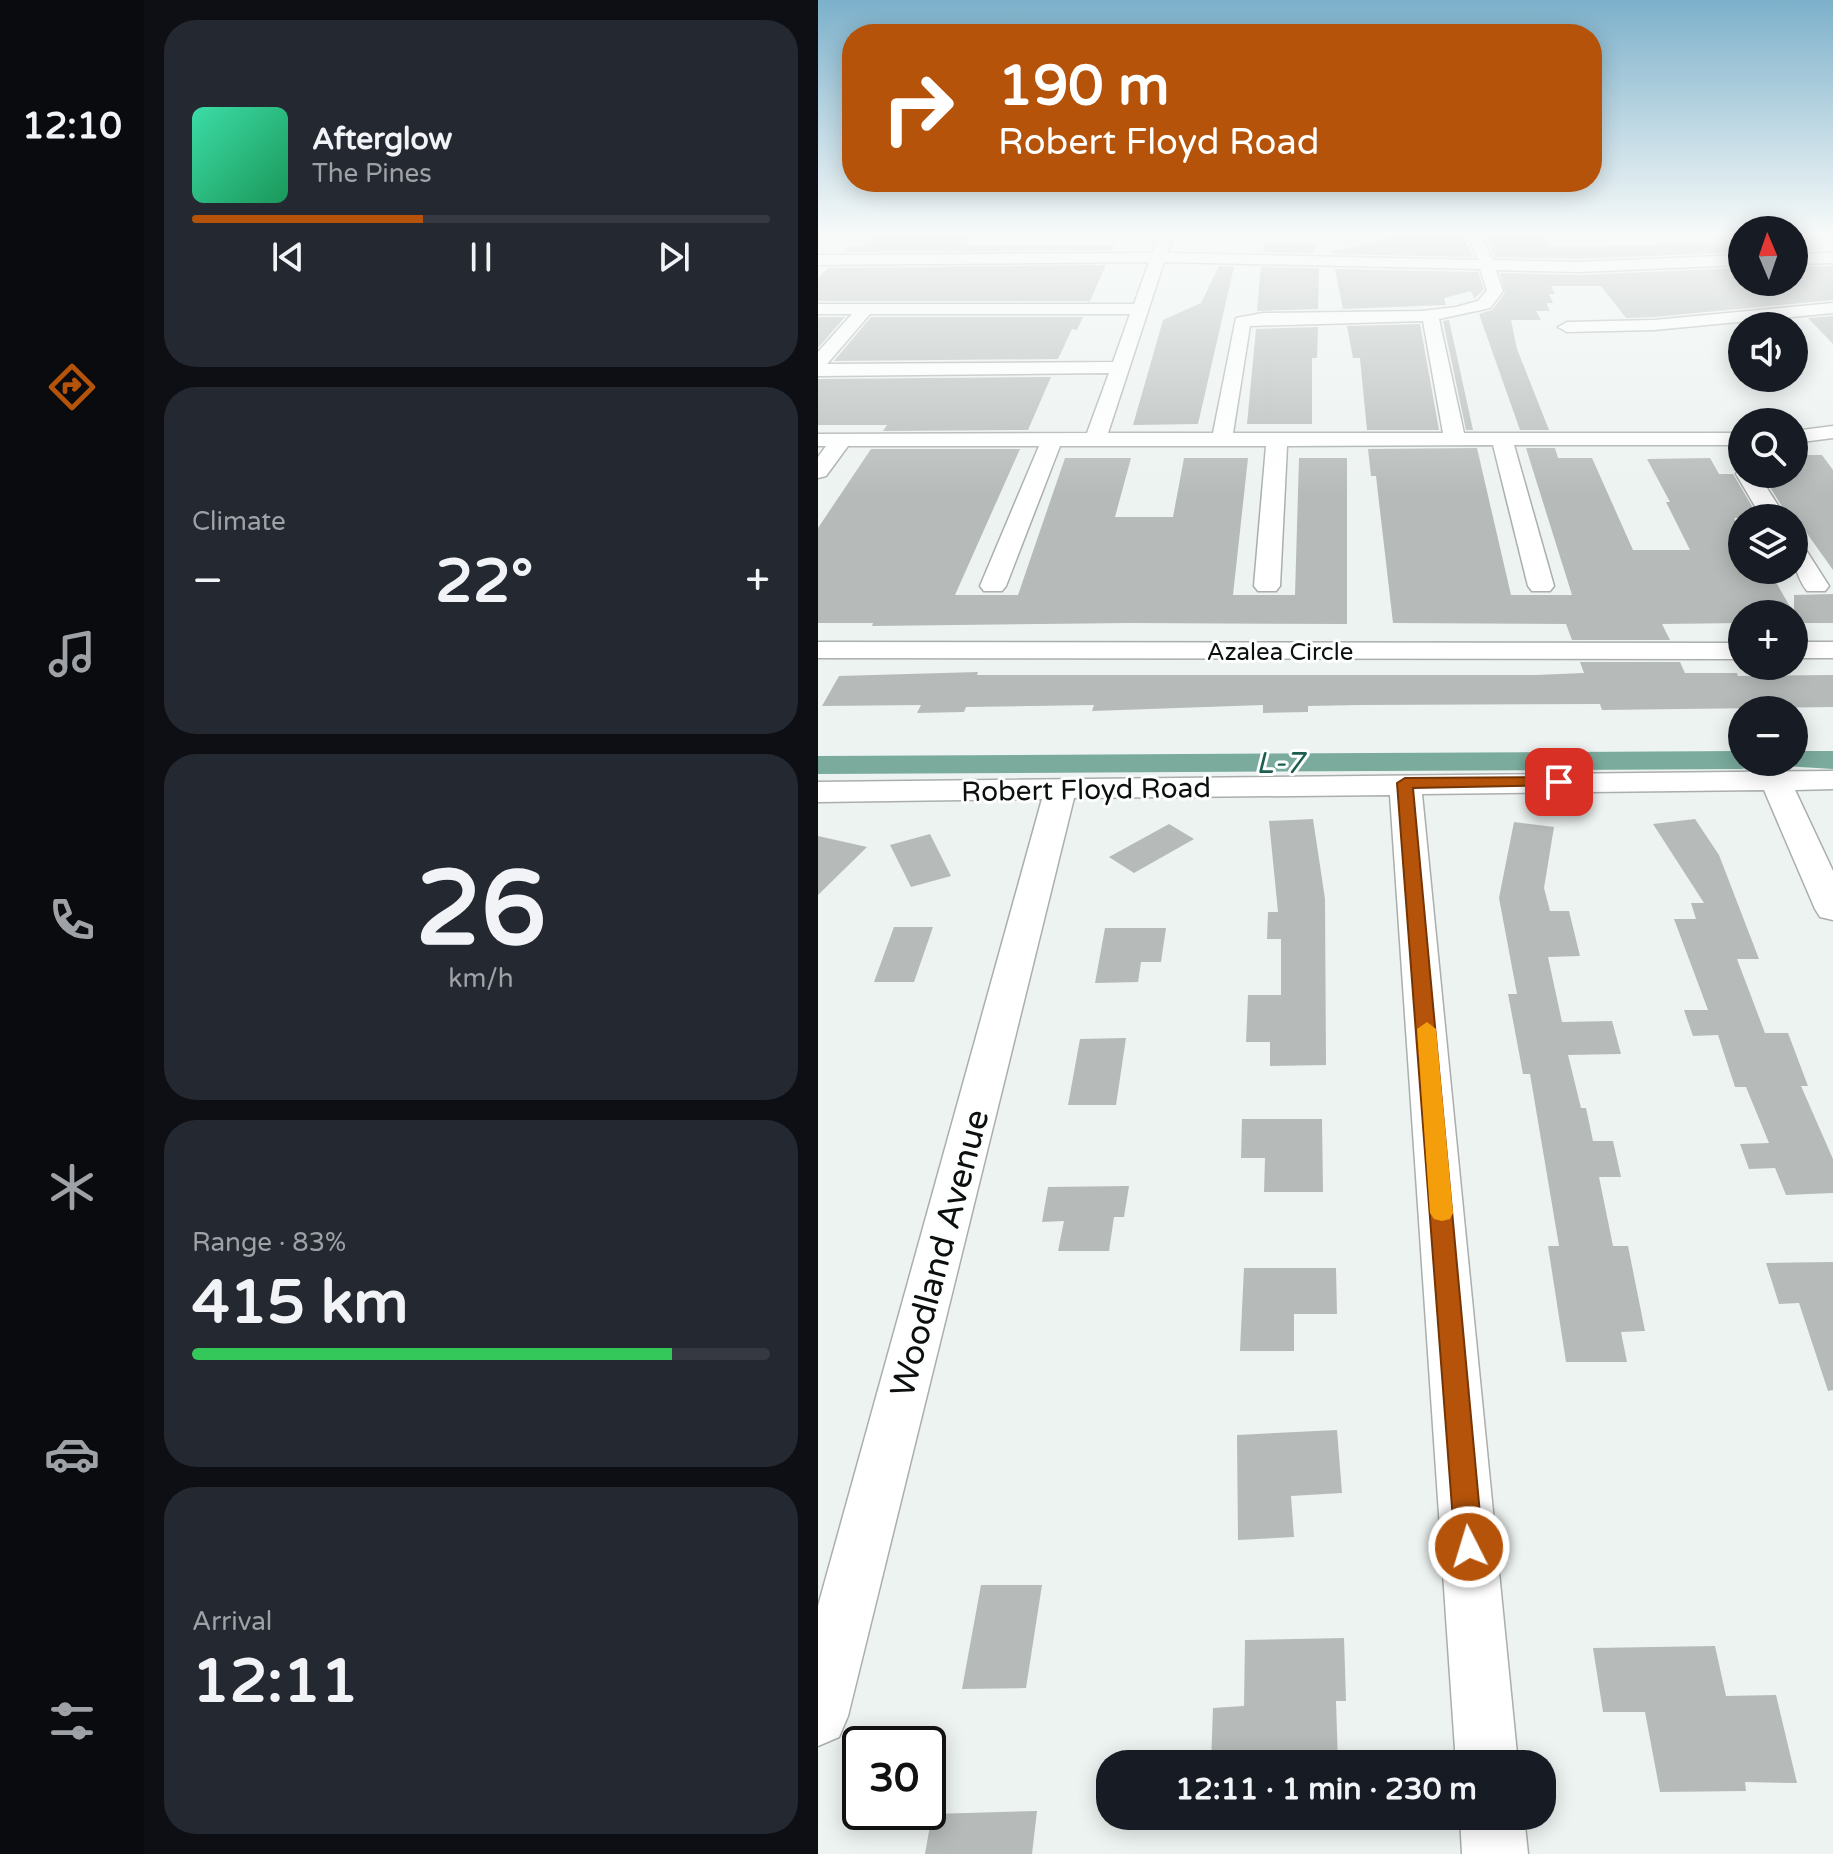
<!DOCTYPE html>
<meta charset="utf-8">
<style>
:root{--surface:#171b24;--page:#242831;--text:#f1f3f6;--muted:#9ea1a6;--line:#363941;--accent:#b45309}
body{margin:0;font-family:"Varela Round",sans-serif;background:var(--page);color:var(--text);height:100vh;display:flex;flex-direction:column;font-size:30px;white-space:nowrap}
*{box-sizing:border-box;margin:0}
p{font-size:26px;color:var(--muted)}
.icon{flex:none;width:44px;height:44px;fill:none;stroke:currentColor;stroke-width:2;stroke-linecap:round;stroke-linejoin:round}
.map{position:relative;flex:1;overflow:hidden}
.details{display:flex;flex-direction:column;gap:20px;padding:20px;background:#0d0f14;width:674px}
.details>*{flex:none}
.banner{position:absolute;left:24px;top:24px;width:760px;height:168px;border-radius:32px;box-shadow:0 4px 20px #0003;background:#b45309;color:#fff;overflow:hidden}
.needle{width:52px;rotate:358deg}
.fabs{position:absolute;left:910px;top:216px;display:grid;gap:16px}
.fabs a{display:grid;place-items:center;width:80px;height:80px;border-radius:50%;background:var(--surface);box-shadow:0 4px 20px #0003;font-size:40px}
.speed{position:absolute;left:24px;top:1726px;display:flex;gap:16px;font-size:40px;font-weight:700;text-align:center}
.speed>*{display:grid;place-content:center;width:104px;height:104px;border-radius:50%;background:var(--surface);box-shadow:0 4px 20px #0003;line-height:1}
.speed .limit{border:4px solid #111;border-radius:12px;background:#fff;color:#111}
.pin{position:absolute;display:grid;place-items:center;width:68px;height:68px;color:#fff;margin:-34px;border-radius:16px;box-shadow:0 4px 12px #0006}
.me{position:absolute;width:88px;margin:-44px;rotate:355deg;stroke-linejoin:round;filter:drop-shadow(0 0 6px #0008)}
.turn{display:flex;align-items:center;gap:28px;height:168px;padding:0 24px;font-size:36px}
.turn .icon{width:104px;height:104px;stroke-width:2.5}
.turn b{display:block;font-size:56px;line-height:68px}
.big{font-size:60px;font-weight:800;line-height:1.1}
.details .widget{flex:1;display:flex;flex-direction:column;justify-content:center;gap:12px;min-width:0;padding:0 28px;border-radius:32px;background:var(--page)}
.details .dial{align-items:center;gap:0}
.dial b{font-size:104px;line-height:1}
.song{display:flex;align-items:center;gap:24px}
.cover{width:96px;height:96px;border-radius:12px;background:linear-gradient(135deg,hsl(160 70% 55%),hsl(150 70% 35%))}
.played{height:8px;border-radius:4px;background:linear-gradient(90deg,var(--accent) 40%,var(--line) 40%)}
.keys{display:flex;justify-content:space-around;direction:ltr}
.heat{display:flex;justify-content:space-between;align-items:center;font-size:44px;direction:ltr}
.charge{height:12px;border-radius:6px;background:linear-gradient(90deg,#34c759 83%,var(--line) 0)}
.trip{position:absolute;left:278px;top:1750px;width:460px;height:80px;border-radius:32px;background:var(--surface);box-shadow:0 4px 20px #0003;font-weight:800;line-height:80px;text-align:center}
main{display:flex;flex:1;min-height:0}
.tab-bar{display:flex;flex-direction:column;width:144px;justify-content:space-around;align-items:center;background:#090b0e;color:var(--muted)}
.tab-bar .icon{width:56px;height:56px}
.tab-bar .active{color:var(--accent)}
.tab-bar b{font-size:36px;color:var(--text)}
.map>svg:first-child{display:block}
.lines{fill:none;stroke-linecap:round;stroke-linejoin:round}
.canal{fill:#7aab9d;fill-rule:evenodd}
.building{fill:#b6bbb9}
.minor-casing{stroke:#aaaead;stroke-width:3}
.minor{fill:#fff;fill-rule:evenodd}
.route{fill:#b45309;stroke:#753606;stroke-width:2}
.slow{fill:#f59e0b}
.labels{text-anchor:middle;stroke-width:6;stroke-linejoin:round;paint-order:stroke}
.far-street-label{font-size:24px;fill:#0d0f0e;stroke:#fdfffe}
.street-label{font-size:28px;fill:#0d0f0e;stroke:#fdfffe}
.water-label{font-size:30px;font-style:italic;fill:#1c5d4f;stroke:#fdfffe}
.near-street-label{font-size:34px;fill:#0d0f0e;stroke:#fdfffe}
</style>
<main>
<nav class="tab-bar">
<b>12:10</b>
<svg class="icon active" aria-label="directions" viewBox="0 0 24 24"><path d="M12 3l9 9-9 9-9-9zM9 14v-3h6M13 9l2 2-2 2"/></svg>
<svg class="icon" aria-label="music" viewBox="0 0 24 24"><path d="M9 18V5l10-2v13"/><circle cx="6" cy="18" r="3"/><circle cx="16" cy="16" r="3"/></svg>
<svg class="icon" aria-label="phone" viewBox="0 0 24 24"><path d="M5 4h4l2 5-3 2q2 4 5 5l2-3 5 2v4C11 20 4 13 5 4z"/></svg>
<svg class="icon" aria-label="climate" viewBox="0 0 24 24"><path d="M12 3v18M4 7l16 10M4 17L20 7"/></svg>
<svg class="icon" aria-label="car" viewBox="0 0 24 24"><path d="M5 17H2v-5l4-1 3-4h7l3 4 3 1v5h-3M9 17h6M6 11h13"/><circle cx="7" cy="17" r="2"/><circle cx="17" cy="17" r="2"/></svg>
<svg class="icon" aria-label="filters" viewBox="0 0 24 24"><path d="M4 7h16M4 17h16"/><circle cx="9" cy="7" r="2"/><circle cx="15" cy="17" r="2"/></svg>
</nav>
<section class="details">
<div class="widget">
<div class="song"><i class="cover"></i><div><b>Afterglow</b><p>The Pines</p></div></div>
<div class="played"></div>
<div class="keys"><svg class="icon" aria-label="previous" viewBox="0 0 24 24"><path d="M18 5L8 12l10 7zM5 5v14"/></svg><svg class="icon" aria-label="pause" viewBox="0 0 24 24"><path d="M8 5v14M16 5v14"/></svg><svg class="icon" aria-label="next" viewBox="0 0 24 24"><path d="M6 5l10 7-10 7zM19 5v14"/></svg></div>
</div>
<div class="widget"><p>Climate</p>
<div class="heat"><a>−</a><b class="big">22°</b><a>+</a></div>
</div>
<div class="widget dial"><b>26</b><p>km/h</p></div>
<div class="widget"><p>Range · 83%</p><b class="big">415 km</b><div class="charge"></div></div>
<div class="widget"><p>Arrival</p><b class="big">12:11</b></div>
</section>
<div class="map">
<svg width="1015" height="1854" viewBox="0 0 1015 1854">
<rect width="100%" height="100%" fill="#edf3f1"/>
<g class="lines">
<g class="canal">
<polygon points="924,751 924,762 937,762 934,766 924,769 0,774 0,756"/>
<polygon points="976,751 1015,751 1015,769 966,766 963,762 976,762"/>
</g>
</g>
<g class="building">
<polygon points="587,235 643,235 656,257 514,254 514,251"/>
<polygon points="666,235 721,235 736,247 917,243 924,252 761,259 677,257"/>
<polygon points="154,236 147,245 296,245 294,250 26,252 31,246 44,246 53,237"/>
<polygon points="446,242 500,244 495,253 445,252"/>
<polygon points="288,265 272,301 0,301 0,278 10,268"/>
<polygon points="401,266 416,267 380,424 315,425 345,320 383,303"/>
<polygon points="1015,266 1015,300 836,317 808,318 783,286 733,286 737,294 731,294 735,303 728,303 732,311 718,311 723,320 693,320 699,349 731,430 702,430 661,314 674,310 687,293 682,273 761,275 924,268 924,282 976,282 976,267"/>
<polygon points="443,267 501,268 500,309 439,311"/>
<polygon points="517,269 660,272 666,289 656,299 653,291 626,298 628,305 525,309"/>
<polygon points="1015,316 1015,344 990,318"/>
<polygon points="0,317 27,317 0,348"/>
<polygon points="53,317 265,317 259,330 254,329 240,359 16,361"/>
<polygon points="631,320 655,430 648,430 625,321"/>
<polygon points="602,324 621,430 549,430 542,358 535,358 529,326"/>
<polygon points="500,327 499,358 494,358 494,424 429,424 438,329"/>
<polygon points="233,377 210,430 65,431 69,425 0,425 0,379"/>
<polygon points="659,448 693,595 754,595 708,448 737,448 740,458 774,458 815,550 872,550 848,502 852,502 829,459 892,458 901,474 915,474 941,518 916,518 924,532 924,570 951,570 976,614 976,595 1015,594 1015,623 976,623 976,614 924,614 924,623 844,624 852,640 754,640 748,624 575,623 558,476 553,476 550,449"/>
<polygon points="53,449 202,449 137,595 200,595 247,458 313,458 297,517 355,517 366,458 430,458 415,595 477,595 481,458 529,458 529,624 312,623 54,626 55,623 0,623 0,528"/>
<polygon points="976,455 1004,455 1015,470 1015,570 978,518 971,518 944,474 976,474"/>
<polygon points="762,662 862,662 867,673 919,673 920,676 1015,675 1015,707 784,710 782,704 542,705 490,706 490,712 445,713 445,705 274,711 276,705 148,707 146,712 99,713 103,705 4,706 21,676 160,672 159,675 718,675 766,673"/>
<polygon points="495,819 507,899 508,1065 452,1066 452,1042 428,1042 430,995 463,995 463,939 449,939 450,912 460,912 451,821"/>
<polygon points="877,819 901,855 941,959 919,959 947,1033 970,1033 990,1086 983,1086 1015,1159 1015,1193 968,1195 957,1168 931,1169 922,1144 951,1143 928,1087 917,1087 900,1035 875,1036 866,1010 890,1010 856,919 878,919 873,903 886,903 835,824"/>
<polygon points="696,822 736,827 726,888 732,911 751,911 762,956 730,957 744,1022 794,1021 803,1054 750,1055 763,1108 768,1108 775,1141 795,1141 803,1177 781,1177 795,1246 810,1246 827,1331 803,1332 809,1362 748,1362 730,1246 741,1246 712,1074 705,1074 690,994 699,994 681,898"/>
<polygon points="351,824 376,839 316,873 291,857"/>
<polygon points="112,834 133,876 93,887 72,845"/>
<polygon points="0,836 49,847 0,895"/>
<polygon points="76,927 115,927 96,982 56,982"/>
<polygon points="287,928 348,928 343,962 323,962 320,982 277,983"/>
<polygon points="308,1038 298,1105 250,1105 262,1039"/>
<polygon points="424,1119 504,1119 505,1192 446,1192 447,1158 423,1158"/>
<polygon points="311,1186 306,1217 296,1217 291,1251 240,1251 246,1221 224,1222 230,1187"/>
<polygon points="1015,1262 1015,1390 1010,1391 981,1303 961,1304 948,1263"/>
<polygon points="426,1268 518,1268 519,1314 476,1314 476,1351 422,1351"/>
<polygon points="519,1430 524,1493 473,1496 476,1537 420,1540 419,1435"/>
<polygon points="163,1585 224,1585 208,1688 144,1689"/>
<polygon points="526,1638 528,1701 518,1701 520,1764 393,1764 395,1708 426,1706 427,1640"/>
<polygon points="897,1646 908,1696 958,1695 979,1783 927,1782 928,1791 842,1792 827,1712 785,1712 775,1648"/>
<polygon points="219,1811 214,1854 107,1854 114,1814"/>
</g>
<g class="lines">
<defs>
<g id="minor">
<path d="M341,235L354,237L349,253L660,260L654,244L646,235H662L675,260L761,262L924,255V265L761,272L678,270L685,291L672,308L621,319L646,433H924V445H696L736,586L732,591H714L710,586L675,445L469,446L462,586L458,591H440L436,586L448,446H242L188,586L184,591H166L162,586L221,446H30L8,476L0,478V457L8,446H0V434L269,433L291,373L0,376V352L34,314H0V304H316L331,262L0,265V255L334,253ZM346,262L662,269L669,290L660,301L638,307L604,311L445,313L418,318L395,433H290ZM52,314H312L295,362L9,364ZM605,321L625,433H415L432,326Z"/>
<polygon points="1015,253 1015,263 976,264 976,254"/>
<polygon points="1015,303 1015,313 836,330 749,332 740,327 749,322 836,320"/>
<polygon points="1015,426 1015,438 976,443 976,431"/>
<polygon points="921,469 924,469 924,474 940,474 968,518 944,518 918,474"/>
<path d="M976,543L985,545L988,550L1011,586L1007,591H989C977,574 976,563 976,543Z"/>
<polygon points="0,642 924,643 924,659 0,658"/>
<rect x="976" y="642" width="39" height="16"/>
<polygon points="1015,771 1015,789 977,790 1015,871 1015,920 1002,917 997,909 946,790 604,794 700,1764 638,1764 572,795 256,798 30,1716 21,1737 0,1746 0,1606 224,799 0,802 0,782"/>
<polygon points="642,1816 706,1816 710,1854 644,1854"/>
</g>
</defs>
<use href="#minor" class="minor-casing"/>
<use href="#minor" class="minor"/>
</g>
<linearGradient id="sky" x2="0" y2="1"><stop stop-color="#7cb0ca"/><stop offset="0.47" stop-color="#f7faf9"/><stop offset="1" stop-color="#f7faf9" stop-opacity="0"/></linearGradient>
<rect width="1015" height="495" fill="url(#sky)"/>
<polygon class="route" points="741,777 749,782 747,785 595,788 665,1547 661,1556 651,1560 641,1556 637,1547 579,783 587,778"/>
<polygon class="slow" points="609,1022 618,1029 635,1213 632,1219 624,1221 616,1219 612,1213 599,1029"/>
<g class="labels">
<g class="far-street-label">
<text x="462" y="660">Azalea Circle</text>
</g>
<g class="street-label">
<text transform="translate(268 789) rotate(-1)" y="10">Robert Floyd Road</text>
</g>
<g class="water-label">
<text x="462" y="773">L-7</text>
</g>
<g class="near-street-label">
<text transform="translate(121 1253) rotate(-75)" y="12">Woodland Avenue</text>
</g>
</g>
</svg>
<div class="fabs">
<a><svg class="needle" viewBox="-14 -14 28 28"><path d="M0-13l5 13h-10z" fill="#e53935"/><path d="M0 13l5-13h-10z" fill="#9ea1a6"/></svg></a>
<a><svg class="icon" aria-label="sound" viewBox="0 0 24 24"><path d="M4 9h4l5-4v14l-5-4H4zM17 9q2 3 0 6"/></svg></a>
<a><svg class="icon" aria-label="search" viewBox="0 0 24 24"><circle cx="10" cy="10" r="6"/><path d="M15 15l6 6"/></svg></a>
<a><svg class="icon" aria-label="layers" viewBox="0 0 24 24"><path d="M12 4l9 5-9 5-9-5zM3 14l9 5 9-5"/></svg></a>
<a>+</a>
<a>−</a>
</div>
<div class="speed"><div class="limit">30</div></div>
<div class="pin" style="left:741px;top:782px;background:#d93025"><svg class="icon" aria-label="arrive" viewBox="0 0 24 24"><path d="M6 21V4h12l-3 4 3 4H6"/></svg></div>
<svg class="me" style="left:651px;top:1547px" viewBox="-20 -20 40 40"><circle r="17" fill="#b45309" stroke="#fff" stroke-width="3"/><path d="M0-11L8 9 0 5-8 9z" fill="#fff"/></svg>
<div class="trip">12:11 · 1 min · 230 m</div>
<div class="banner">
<div class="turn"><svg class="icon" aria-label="right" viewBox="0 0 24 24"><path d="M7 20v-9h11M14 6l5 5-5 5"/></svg><div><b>190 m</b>Robert Floyd Road</div></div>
</div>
</div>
</main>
